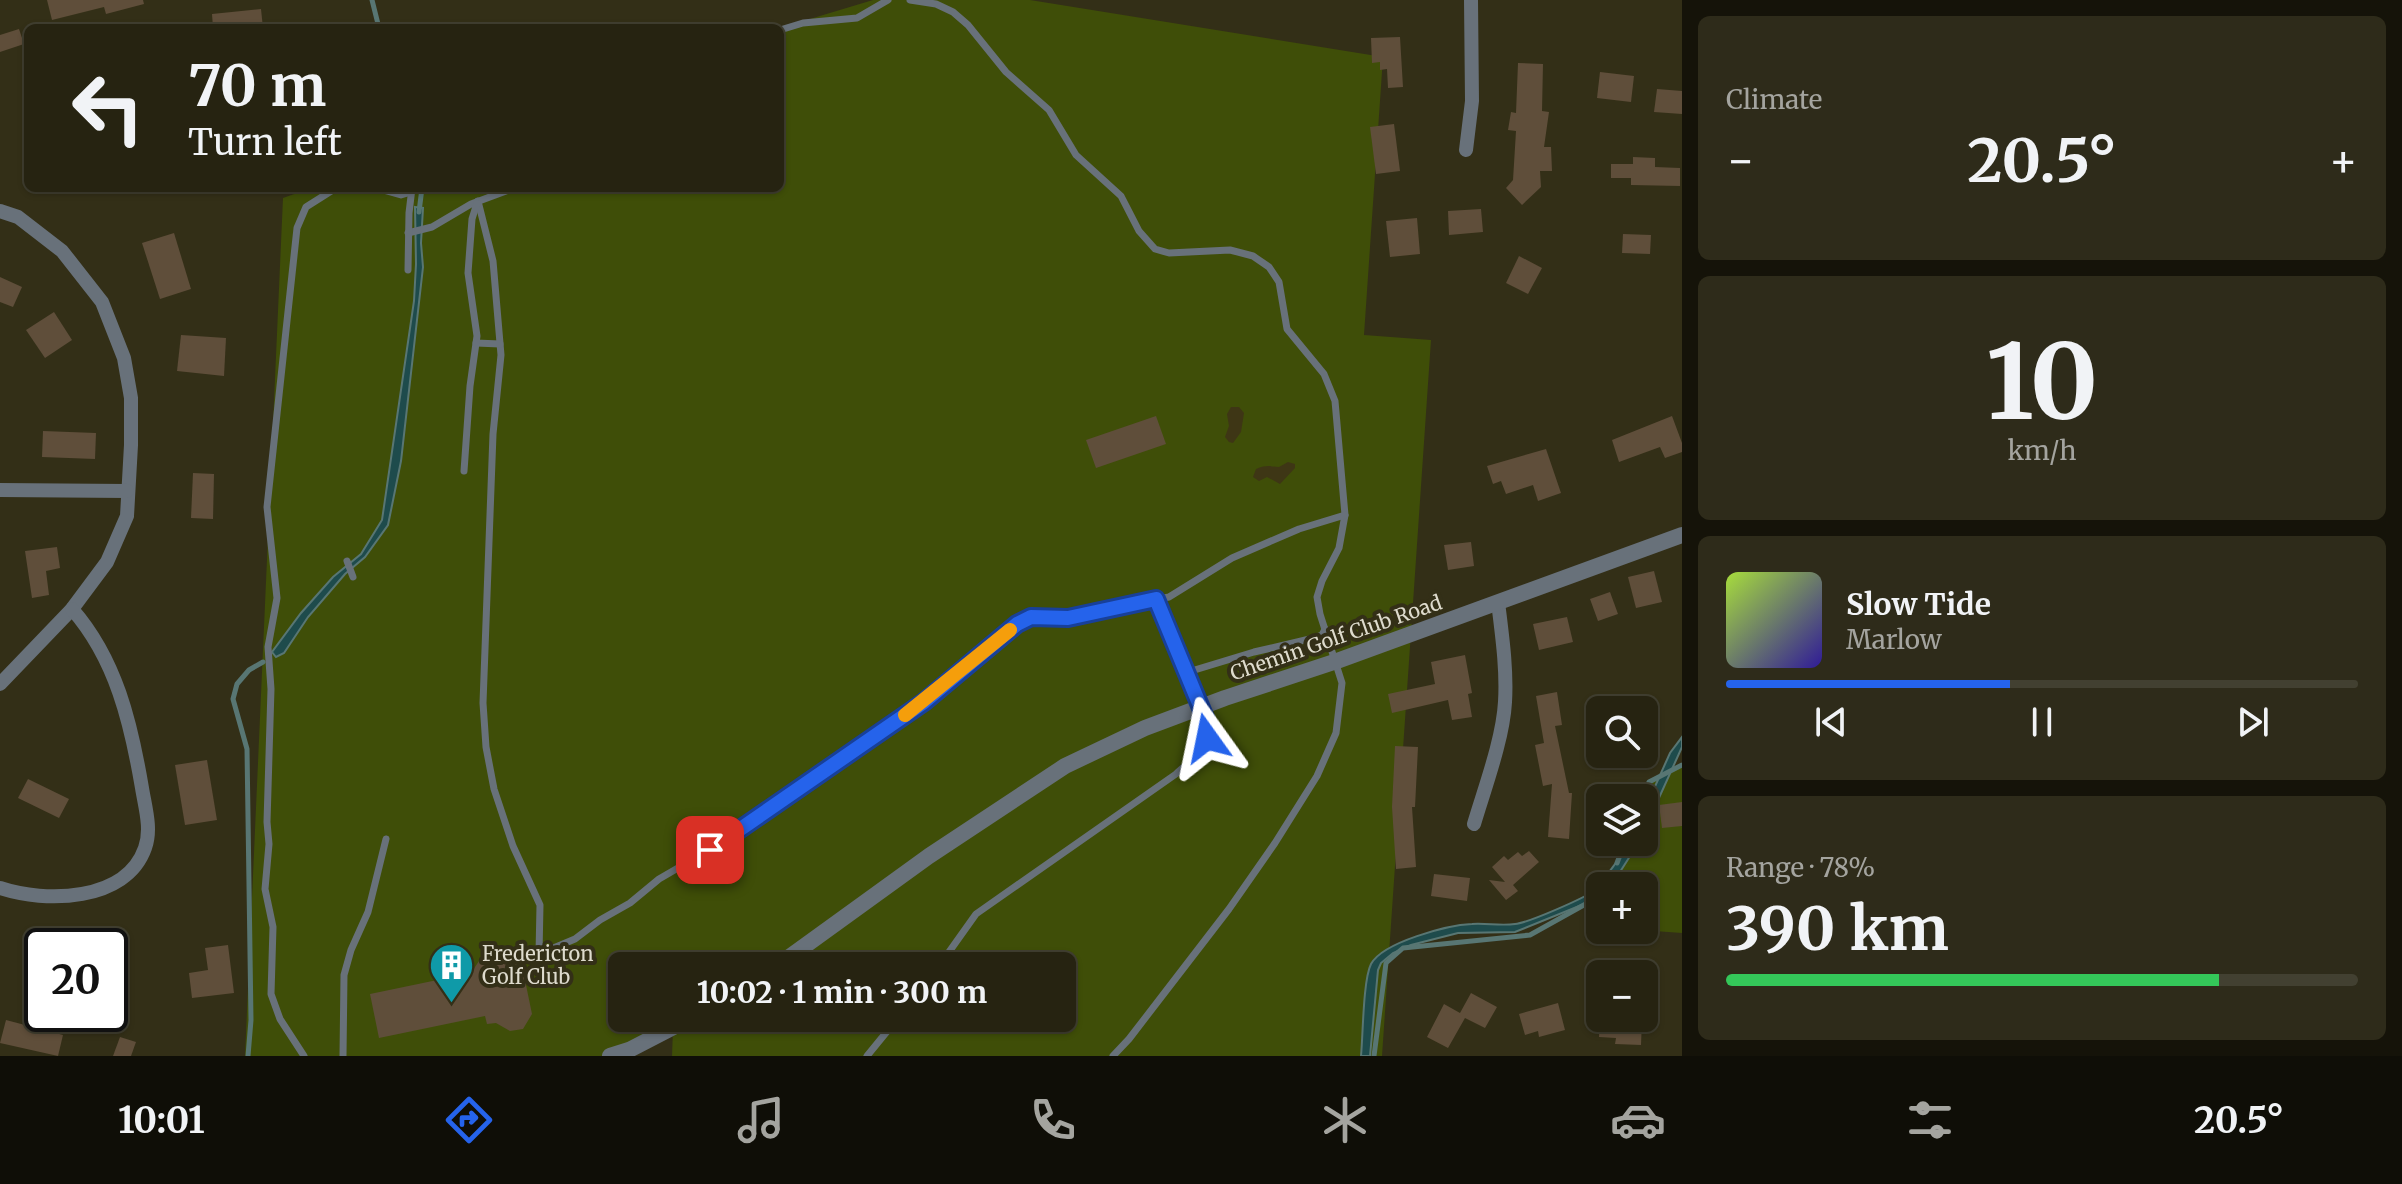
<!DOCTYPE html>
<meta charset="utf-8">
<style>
:root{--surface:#262311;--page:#2e2b1a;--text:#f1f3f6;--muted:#a4a49f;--line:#424031;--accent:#2563eb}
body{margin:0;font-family:Merriweather,serif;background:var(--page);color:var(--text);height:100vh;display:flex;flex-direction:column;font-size:30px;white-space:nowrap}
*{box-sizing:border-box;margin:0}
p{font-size:26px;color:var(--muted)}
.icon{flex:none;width:44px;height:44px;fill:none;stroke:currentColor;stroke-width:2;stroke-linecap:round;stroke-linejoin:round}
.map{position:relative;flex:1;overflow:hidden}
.details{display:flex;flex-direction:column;gap:16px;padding:16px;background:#151309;width:720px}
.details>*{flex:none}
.top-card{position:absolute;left:24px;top:24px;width:760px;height:168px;border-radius:12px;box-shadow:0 2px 6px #0004,0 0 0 2px var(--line);background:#262311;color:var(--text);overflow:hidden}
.fabs{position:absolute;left:1586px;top:696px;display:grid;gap:16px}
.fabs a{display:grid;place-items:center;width:72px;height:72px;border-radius:12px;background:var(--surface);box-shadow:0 2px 6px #0004,0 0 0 2px var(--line);font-size:40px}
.speed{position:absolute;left:24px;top:928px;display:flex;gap:16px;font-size:40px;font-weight:700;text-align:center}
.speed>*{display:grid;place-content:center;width:104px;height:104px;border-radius:50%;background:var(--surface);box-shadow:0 2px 6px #0004,0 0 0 2px var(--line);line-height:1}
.speed .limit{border:4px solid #111;border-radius:12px;background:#fff;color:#111}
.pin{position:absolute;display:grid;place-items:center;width:68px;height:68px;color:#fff;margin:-34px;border-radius:16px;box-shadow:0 4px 12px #0006}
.me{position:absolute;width:88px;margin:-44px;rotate:348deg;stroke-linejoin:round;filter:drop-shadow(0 0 6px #0008)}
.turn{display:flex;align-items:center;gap:28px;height:168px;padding:0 32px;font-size:36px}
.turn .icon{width:104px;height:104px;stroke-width:2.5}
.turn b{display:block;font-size:56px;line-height:68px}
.big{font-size:60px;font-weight:700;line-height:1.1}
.details .card{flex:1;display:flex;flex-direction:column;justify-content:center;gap:12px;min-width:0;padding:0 28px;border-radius:12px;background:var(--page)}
.details .dial{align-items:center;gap:0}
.dial b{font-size:104px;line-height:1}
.song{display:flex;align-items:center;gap:24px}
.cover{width:96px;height:96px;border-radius:12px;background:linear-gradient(135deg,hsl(80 70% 55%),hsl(250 70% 35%))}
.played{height:8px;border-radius:4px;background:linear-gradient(90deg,var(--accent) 45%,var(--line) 45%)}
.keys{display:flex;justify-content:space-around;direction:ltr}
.heat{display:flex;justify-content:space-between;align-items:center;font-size:44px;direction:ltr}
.charge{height:12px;border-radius:6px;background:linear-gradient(90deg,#34c759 78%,var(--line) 0)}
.trip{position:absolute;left:608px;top:952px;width:468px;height:80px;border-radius:12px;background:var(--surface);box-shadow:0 2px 6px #0004,0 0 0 2px var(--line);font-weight:700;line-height:80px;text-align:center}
.tab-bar{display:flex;height:128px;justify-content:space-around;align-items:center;background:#0f0e07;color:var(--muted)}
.tab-bar .icon{width:56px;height:56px}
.tab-bar .on{color:var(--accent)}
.tab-bar b{font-size:36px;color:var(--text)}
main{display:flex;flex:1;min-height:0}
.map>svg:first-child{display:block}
.green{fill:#3f4e08;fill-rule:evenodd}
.sand{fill:#3e3615}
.water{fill:#1e4b4c;stroke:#587673;stroke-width:2}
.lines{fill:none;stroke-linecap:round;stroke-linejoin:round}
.stream{stroke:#587673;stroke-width:5}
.building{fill:#5f4e3a}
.service{stroke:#68717a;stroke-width:7}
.minor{stroke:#68717a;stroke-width:14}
.tertiary{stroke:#68717a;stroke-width:16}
.route-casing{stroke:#184099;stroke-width:20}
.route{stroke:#2563eb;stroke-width:14}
.slow{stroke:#f59e0b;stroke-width:14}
.labels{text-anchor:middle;stroke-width:8;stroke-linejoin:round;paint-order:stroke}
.street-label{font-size:20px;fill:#dedbcd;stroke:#332f17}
.poi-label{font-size:20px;fill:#dedbcd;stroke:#332f17;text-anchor:start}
</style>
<main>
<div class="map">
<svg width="1682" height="1056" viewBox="0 0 1682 1056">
<rect width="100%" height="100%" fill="#332f17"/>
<g class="green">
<path d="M873,0H1030L1383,57L1364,335L1431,340L1382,1056H672L673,1029L610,1056H245L283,198L311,188H780V28ZM622,966H1062V1018H622Z"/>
<path d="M1682,765V933L1654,931C1657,884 1658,886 1613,871L1625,842H1644L1642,798L1649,782Z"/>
</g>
<g class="sand">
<polygon points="1231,407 1239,407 1244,413 1241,432 1233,443 1229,442 1225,437 1229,426 1227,414"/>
<path d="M1288,462L1295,464V468L1280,484L1267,477L1259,481L1253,477L1256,469C1266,465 1269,466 1279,467Z"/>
</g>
<g class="water">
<polygon points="415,207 423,208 421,243 423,267 401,461 388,525 365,557 345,574 308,617 284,653 276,657 272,652 301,613 333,577 361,554 382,520 414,301 416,264"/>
<polygon points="1682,737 1682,747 1644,831 1644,811 1670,753"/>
<path d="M1630,842H1639L1611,886H1600L1599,898L1515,932L1458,933L1411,945L1393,953L1381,963L1378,970L1370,1056H1361C1363,1036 1363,980 1371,964C1383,942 1448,925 1472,924C1486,923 1501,926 1515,924C1528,923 1582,899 1594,891C1597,889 1628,847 1630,842Z"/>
</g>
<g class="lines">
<g class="stream">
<polyline points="372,0 379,28"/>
<polyline points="419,212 422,188"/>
<polyline points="1642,798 1649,782 1682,765"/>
<polyline points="1617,863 1625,842"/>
<polyline points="248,1056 251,1020 247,749 233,699 237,684 249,670 263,662"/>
<polyline points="1374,1056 1386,963 1403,948 1530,935 1600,896"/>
</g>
</g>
<g class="building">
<polygon points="47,0 143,0 144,4 106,14 104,7 52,20"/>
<polygon points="261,9 263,28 213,28 212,14"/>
<polygon points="19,29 24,44 0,52 0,35"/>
<polygon points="1400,37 1403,87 1388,88 1387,69 1380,70 1380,62 1372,63 1371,38"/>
<polygon points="1518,63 1543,64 1542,111 1549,112 1544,147 1551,147 1552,171 1540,171 1541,187 1522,205 1506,188 1513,180 1516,131 1508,130 1511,112 1516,113"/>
<polygon points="1600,72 1634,76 1631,102 1597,98"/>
<polygon points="1657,89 1682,91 1682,114 1654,112"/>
<polygon points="1394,124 1400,171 1376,174 1370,127"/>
<polygon points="1633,157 1655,158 1655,167 1680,168 1680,186 1631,185 1631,178 1611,178 1611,164 1633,164"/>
<polygon points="1481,209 1483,232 1449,235 1448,211"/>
<polygon points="1417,218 1420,254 1390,257 1386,221"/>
<polygon points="174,233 191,289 160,299 142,243"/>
<polygon points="1623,234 1651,235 1650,254 1622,253"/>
<polygon points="1519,256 1542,268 1528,294 1506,283"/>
<polygon points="0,277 22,287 13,307 0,302"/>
<polygon points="54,312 72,340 45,358 26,330"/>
<polygon points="181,335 226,338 224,376 177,371"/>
<polygon points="1156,416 1166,444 1096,468 1086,440"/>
<polygon points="1672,416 1682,443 1682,452 1665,458 1660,447 1619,462 1612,440"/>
<polygon points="43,431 96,433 95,459 42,457"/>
<polygon points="1546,449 1561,493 1538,501 1533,485 1506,494 1501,481 1493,484 1487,466"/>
<polygon points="193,473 214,474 213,519 191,518"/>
<polygon points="1471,542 1474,566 1448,570 1444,545"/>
<polygon points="57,547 60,568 46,571 49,595 32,598 25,551"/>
<polygon points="1654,571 1662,602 1636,608 1628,577"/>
<polygon points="1610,592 1618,614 1598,621 1590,599"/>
<polygon points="1567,617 1573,642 1539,650 1533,624"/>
<polygon points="1465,655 1472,693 1468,694 1472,717 1452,720 1448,700 1392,713 1388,694 1435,684 1431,662"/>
<polygon points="1557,692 1562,725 1555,726 1569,793 1572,793 1569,839 1548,837 1552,784 1543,786 1535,745 1544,743 1536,696"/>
<polygon points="1395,746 1418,747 1415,807 1412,807 1416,867 1396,869 1392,807"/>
<polygon points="207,760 217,820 185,825 175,765"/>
<polygon points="28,779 69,799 59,818 18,798"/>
<polygon points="1682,802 1682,826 1662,828 1659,805"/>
<polygon points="1529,851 1539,862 1513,885 1518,891 1506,900 1489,880 1505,882 1492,867 1504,856 1508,860 1518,852 1522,856"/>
<polygon points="1434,874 1470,878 1467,901 1431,896"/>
<polygon points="51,928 106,931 105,946 50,946"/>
<polygon points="228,945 234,993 192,998 189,973 208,970 205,948"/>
<polygon points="485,952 499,960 520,956 532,1014 523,1029 510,1031 496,1023 487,1024 485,1016 379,1038 370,994 471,973"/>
<polygon points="1471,993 1497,1007 1485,1028 1465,1018 1448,1048 1427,1037 1444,1004 1460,1013"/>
<polygon points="1558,1003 1565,1030 1539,1037 1538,1031 1525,1035 1519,1014"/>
<polygon points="1600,1018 1642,1020 1641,1045 1615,1044 1616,1038 1599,1037"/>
<polygon points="6,1020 63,1035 58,1056 0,1043"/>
<polygon points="120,1037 136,1042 131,1056 113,1056"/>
</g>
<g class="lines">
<g class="service">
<polyline points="910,0 936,4 953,12 968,25 1006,72 1049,110 1076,155 1121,196 1139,231 1155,249 1169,253 1230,250 1253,256 1269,267 1279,282 1287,329 1324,374 1335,401 1345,515 1339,548 1322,581 1317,597 1320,614 1342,683 1336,733 1317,776 1275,843 1229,909 1129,1039 1113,1056"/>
<polyline points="780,30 803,23 857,18 888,0"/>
<polyline points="376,188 401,195 411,192"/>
<polyline points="478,201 493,261 501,355 493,434 483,703 486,747 494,789 513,846 540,905 539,954 575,939 600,920 630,903 659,879 733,836 924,702 1017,624 1031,617 1068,618 1169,597 1232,558 1299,529 1345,515"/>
<polyline points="408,233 432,227 471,204 514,188"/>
<polyline points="408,270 409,213 412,188"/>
<polyline points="476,343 500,344"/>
<polyline points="464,471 470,386 477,336 468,273 472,219 477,203"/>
<polyline points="347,561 353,577"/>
<polyline points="1188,672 1254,652 1314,638 1322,635 1325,629"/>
<path d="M939,966L976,914L1176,774C1187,764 1204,750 1208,735C1213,718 1165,621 1156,599"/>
<polyline points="304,1056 280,1019 271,994 273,927 265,889 269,844 267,822 271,689 268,647 277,598 267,507 297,228 306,207 336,188"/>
<polyline points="343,1056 344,975 351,950 368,912 386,839"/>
<polyline points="867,1056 898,1018"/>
</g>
<g class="minor">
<polyline points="1466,150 1472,101 1471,0"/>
<polyline points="0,211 18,217 62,251 102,302 124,358 131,398 131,445 127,516 107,562 72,609 0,684"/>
<polyline points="0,490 127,491"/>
<path d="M1474,824C1485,787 1503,739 1505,702C1507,669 1502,635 1498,602"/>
<path d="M0,888C45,903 126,902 145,848C152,829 145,807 142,788C131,723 116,659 72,609"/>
</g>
<g class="tertiary">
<polyline points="777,966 929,856 1065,766 1145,728 1225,698 1337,661 1682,535"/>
<polyline points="610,1056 629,1050 691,1018"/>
</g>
</g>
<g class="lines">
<defs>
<polyline id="route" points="710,850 924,702 1017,624 1031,617 1068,618 1156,599 1208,725 1207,738"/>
</defs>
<use href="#route" class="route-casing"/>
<use href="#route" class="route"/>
<polyline class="slow" points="905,715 1010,630"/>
</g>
<defs>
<symbol id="building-pin" viewBox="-11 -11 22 30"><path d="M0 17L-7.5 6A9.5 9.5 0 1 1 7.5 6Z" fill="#0f9aa8" stroke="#332f17"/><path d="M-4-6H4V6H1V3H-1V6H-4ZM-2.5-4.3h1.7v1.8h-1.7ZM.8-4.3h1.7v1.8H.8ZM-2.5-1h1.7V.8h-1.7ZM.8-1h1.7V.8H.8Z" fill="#fff"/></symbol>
</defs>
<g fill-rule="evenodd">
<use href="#building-pin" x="426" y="940" width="51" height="69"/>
</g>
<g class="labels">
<g class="street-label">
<text transform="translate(1336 638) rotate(-19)" y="7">Chemin Golf Club Road</text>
</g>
<g class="poi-label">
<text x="482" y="961">Fredericton<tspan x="482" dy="23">Golf Club</tspan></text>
</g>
</g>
</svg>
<div class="fabs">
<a><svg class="icon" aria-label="search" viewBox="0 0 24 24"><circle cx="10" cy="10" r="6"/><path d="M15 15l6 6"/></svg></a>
<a><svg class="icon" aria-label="layers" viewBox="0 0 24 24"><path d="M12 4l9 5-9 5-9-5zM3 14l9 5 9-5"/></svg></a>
<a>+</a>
<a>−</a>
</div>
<div class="speed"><div class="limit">20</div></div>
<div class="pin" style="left:710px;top:850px;background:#d93025"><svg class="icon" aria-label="arrive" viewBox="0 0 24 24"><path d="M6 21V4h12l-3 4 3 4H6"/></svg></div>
<svg class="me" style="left:1207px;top:738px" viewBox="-20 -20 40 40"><path d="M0-17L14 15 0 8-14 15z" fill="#2563eb" stroke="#fff" stroke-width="4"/></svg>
<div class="trip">10:02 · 1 min · 300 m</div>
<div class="top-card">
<div class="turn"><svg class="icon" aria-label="left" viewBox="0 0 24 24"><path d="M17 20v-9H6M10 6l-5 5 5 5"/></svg><div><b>70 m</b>Turn left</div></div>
</div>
</div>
<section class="details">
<div class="card"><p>Climate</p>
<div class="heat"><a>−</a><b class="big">20.5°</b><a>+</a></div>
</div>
<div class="card dial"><b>10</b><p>km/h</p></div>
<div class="card">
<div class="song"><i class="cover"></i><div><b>Slow Tide</b><p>Marlow</p></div></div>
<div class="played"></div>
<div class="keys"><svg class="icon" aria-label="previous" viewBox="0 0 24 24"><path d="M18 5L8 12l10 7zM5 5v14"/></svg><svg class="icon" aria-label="pause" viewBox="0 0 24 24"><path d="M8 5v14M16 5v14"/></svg><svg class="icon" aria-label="next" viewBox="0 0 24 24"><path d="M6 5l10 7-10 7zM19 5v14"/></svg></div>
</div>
<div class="card"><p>Range · 78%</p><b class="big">390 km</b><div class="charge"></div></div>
</section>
</main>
<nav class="tab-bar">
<b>10:01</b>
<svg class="icon on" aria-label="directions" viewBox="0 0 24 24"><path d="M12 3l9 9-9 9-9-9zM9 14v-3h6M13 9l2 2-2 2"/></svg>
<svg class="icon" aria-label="music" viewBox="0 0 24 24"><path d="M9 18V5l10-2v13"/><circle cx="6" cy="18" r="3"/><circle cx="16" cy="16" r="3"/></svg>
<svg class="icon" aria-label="phone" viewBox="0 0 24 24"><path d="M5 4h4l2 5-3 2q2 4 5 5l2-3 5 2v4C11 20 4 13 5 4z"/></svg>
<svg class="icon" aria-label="climate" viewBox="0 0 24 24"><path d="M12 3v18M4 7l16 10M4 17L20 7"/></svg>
<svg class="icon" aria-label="car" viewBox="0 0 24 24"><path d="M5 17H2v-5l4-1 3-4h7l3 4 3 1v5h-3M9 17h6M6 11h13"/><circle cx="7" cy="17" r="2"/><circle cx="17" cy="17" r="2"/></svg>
<svg class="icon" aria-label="filters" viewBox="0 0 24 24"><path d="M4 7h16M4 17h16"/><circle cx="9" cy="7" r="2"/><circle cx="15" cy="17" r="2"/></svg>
<b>20.5°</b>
</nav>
